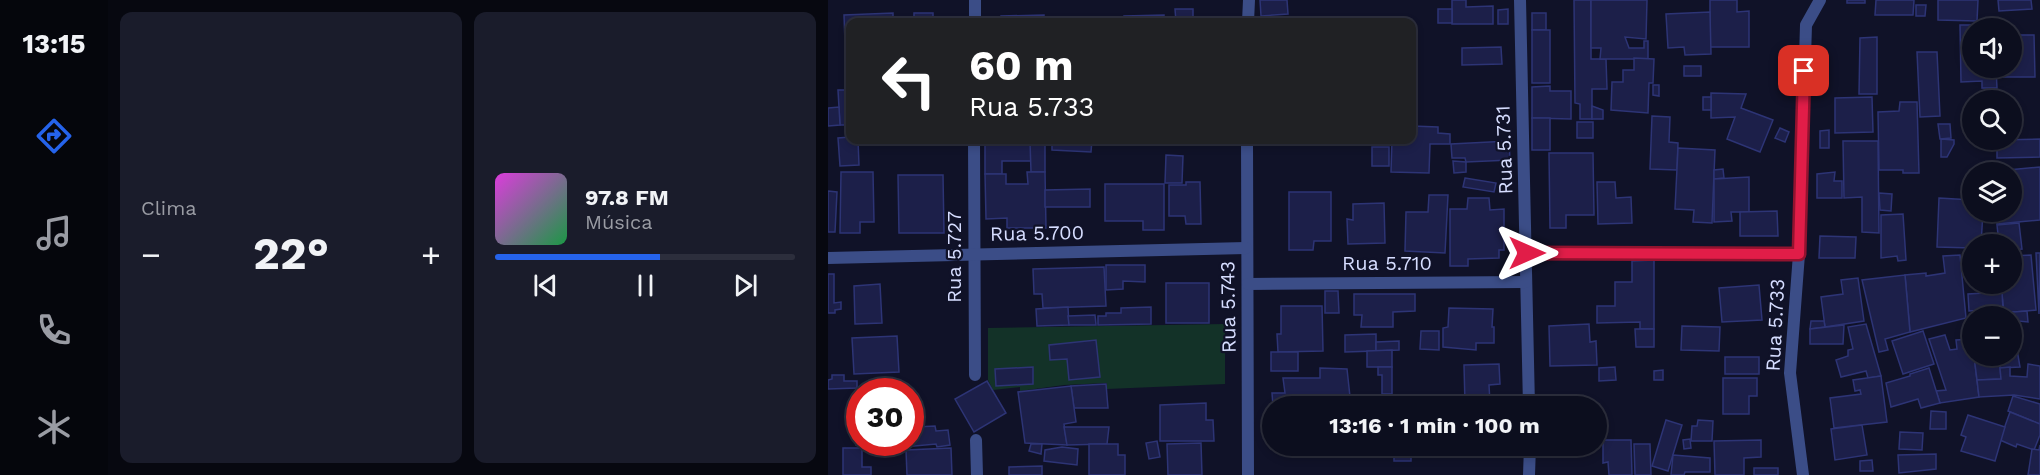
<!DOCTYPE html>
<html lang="pt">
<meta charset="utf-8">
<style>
:root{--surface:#0c0e1e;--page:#1a1c2b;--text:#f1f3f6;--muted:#9a9ca4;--line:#2c2e3c;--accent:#2563eb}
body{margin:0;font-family:"Work Sans",sans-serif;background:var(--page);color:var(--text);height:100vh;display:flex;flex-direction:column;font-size:22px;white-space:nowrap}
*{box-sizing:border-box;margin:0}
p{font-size:20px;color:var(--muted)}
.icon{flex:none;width:33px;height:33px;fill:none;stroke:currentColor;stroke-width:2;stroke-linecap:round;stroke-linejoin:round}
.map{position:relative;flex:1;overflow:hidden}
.panel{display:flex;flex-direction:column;gap:12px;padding:12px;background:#070810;width:720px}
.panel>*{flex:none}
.top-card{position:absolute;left:18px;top:18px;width:570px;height:126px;border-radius:12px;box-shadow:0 3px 9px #0003,0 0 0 2px var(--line);background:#202124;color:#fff;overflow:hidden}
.buttons{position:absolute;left:1134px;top:18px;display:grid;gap:12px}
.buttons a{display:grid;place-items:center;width:60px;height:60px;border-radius:50%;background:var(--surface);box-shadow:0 3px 9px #0003,0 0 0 2px var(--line);font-size:30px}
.speed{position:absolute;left:18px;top:378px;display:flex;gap:12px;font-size:30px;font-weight:700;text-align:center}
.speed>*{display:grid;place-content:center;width:78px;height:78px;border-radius:50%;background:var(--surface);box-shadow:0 3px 9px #0003,0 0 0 2px var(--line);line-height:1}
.speed .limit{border:9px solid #d22;background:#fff;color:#111}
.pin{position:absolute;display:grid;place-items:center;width:51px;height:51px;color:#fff;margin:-26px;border-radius:12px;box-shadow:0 3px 9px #0006}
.me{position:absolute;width:66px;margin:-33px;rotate:90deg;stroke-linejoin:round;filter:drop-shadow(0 0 4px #0008)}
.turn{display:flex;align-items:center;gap:21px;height:126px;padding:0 24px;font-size:27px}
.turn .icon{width:78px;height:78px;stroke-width:2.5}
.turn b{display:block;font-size:42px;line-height:51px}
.big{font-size:45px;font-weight:700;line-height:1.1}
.panel .card{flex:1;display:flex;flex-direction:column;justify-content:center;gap:9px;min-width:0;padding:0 21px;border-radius:12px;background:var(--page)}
.song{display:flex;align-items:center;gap:18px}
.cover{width:72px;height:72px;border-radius:9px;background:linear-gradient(135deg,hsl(300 70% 55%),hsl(140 70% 35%))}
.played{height:6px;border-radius:3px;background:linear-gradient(90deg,var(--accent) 55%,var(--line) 55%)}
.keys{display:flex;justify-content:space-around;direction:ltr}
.heat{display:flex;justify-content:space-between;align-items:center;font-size:33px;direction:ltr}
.panel .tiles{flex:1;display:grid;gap:12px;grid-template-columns:repeat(2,1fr)}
.trip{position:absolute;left:434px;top:396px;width:345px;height:60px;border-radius:30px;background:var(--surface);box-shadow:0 3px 9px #0003,0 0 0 2px var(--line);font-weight:700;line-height:60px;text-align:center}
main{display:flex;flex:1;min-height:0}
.tab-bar{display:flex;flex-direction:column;width:108px;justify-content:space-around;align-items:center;background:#05060c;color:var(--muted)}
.tab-bar .icon{width:42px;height:42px}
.tab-bar .active{color:var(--accent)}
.tab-bar b{font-size:27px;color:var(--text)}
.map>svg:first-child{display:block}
.green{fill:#133228}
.building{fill:#1c1f49;stroke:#2d3475;stroke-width:1.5}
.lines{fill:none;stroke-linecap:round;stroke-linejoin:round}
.street{stroke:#3b4d87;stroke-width:12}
.route-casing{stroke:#92132f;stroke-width:15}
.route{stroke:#e11d48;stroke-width:10}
.labels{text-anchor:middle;stroke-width:4.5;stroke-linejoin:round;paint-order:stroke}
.street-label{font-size:20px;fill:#d6ddff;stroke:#101228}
</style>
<main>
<nav class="tab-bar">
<b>13:15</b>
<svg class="icon active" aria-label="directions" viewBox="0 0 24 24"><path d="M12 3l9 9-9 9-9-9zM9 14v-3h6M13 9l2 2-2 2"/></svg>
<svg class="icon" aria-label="music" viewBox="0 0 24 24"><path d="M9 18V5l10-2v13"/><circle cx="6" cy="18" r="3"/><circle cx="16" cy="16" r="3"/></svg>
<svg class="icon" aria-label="phone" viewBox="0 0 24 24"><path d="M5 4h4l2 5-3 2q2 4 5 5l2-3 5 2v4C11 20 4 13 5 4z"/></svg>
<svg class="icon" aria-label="climate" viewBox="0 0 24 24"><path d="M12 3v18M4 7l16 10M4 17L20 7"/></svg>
</nav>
<section class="panel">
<div class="tiles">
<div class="card"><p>Clima</p>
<div class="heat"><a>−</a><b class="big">22°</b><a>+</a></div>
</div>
<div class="card">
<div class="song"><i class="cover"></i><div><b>97.8 FM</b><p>Música</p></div></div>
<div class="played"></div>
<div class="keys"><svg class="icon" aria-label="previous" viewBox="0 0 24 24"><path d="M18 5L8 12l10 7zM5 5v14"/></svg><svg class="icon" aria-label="pause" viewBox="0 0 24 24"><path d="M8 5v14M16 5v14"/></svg><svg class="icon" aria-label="next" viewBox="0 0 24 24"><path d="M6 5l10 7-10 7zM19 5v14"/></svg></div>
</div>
</div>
</section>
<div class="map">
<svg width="1212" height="475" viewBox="0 0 1212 475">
<rect width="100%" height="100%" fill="#101228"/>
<polygon class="green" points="397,324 397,384 279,389 279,383 236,385 192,391 192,387 165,390 160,380 160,328"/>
<g class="building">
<polygon points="432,0 459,0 460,14 433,16"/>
<polygon points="624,0 638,0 638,7 665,6 665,24 624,24"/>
<polygon points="746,0 763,0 763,59 778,59 779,89 764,89 764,119 752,119 752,104 747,103"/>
<polygon points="763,0 819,0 818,39 797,37 801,48 816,48 816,41 820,41 820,59 772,59 773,48 763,48"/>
<polygon points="882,0 909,0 909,12 921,11 921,47 882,47"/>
<rect x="1019" y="0" width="18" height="3"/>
<polygon points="1048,0 1086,0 1085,15 1047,15"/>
<polygon points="1110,0 1150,0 1149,21 1110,20"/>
<polygon points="1170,0 1203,0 1204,9 1171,11"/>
<polygon points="1088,5 1098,5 1097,16 1088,16"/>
<polygon points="347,9 365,9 365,22 348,22"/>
<rect x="610" y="9" width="14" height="14"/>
<polygon points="680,9 680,24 670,24 670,10"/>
<polygon points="882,12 883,54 857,55 856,47 840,48 838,14"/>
<polygon points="65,13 65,22 22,22 22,70 18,70 16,15"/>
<polygon points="86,13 105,13 105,22 68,22 68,18 86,18"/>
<rect x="704" y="13" width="14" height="17"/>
<polygon points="216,15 216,22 173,22 173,16"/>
<polygon points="336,15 336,22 296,22 296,16"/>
<polygon points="1132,25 1168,25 1168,28 1144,28 1144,68 1168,68 1169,88 1154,88 1154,81 1133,82"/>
<rect x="704" y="30" width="18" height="53"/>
<polygon points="1184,35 1206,35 1207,77 1170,77 1170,68 1184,68"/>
<polygon points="1049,37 1049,94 1031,94 1032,38"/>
<polygon points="673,47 674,64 634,65 634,48"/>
<polygon points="1089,52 1109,52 1112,116 1092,117"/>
<polygon points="806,58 826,59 825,83 821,83 820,113 783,110 784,82 795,82 795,70 806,70"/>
<rect x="856" y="66" width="17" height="10"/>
<polygon points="825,85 831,85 831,96 825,95"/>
<polygon points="722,86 722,91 743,91 743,119 704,118 704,87"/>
<polygon points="10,90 22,90 22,125 12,125"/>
<polygon points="883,93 918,94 913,108 945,120 932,152 899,139 907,117 883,118"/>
<rect x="875" y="97" width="8" height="13"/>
<polygon points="1044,97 1045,132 1007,133 1007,98"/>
<polygon points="1072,102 1089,102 1091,173 1075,173 1075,170 1051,170 1050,112 1071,111"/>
<polygon points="764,106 775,110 775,119 764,119"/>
<polygon points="11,107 12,125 0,126 0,108"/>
<polygon points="824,116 842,117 841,142 850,143 849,170 822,169"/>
<rect x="704" y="118" width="18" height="32"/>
<rect x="749" y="122" width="16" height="16"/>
<polygon points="1110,124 1122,124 1123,138 1112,139"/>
<polygon points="584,126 610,127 610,133 622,134 622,144 602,144 601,173 563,172 564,140 584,140"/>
<polygon points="952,128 961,132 957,142 947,138"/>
<polygon points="1001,130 1001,148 992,148 992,131"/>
<polygon points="22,137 22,140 30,140 31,165 12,166 10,138"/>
<polygon points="1113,139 1126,140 1126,144 1119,157 1113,157"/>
<polygon points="1212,139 1212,157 1169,158 1169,140"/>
<polygon points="71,140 84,140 84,144 70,144"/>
<polygon points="157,140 199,140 199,144 203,144 203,161 174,161 174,174 157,174"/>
<polygon points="224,140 264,140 263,152 224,150"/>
<rect x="337" y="140" width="18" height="4"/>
<rect x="519" y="140" width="45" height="4"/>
<polygon points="202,141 217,141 217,172 203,172"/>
<polygon points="681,141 682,160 638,162 637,158 624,158 623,144"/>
<polygon points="1015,141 1050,141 1051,233 1034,232 1034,197 1016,198"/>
<rect x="544" y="147" width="17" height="19"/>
<polygon points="850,148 887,150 884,223 865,222 866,210 847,209"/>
<polygon points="721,153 765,153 766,215 738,215 738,228 722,228"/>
<polygon points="338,155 355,156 354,183 337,183"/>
<polygon points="625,161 638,162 638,172 626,173"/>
<polygon points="1212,167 1212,220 1169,224 1169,212 1184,212 1184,172 1169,171"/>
<polygon points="895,169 896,178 886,179 886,170"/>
<polygon points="13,172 45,172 46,222 32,222 32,233 12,233"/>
<polygon points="199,172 217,172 218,228 179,228 179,218 158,219 157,174 178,174 178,184 200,184"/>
<polygon points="1007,172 1006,181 1014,181 1014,198 989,198 989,174"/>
<polygon points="70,175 115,175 116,233 71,233"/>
<polygon points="921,177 921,212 903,212 904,221 886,222 886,179"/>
<polygon points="637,178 668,183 666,192 635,187"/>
<polygon points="358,182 372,182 373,224 358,224 357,216 341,216 341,185 358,185"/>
<polygon points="769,182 787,182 788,198 803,197 804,223 770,224"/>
<polygon points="277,184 336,184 336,230 315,230 315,221 277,221"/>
<polygon points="262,189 262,207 217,207 217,190"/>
<polygon points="0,191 9,192 7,232 0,232"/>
<polygon points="461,192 503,192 503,241 486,241 485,250 461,250"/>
<polygon points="1051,193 1064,194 1063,211 1052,210"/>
<polygon points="601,195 620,195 617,253 577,251 578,212 600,212"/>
<polygon points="640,198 661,198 662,210 676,209 676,250 671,250 671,258 640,259 640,266 622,266 622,209 639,209"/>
<polygon points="1111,198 1144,200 1144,212 1155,212 1153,244 1144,244 1144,248 1109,247"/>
<polygon points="556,203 557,243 520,244 519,219 525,220 525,204"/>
<polygon points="949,211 950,236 912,236 912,212"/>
<polygon points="1075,214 1078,260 1070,261 1069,256 1053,258 1053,215"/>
<polygon points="1191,223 1194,249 1184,250 1184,244 1171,244 1169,225"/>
<polygon points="992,236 1028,237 1027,258 991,258"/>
<polygon points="1208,253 1212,253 1211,314"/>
<polygon points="1132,255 1138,318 1082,332 1077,275 1098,273 1098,276 1117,273 1115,256"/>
<polygon points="1203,255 1208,310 1176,313 1173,284 1184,284 1184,256"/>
<polygon points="826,260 826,329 812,329 812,322 769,323 769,306 787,306 787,282 804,282 804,261"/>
<polygon points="278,265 317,265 317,282 295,281 295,289 278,290"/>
<polygon points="276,267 278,306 215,308 214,294 206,294 205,269"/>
<polygon points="0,274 6,274 6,303 13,302 13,309 7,310 7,313 0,313"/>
<polygon points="1077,275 1082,332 1057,339 1060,350 1051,352 1034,280"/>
<polygon points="1030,278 1036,321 997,327 993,297 1015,294 1013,280"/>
<rect x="338" y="283" width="43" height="40"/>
<polygon points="52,284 54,323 27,324 26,286"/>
<polygon points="931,285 934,320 894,322 891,288"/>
<polygon points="497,291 510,291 511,313 497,313"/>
<polygon points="1174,292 1175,309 1141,311 1140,294"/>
<polygon points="526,294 587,294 587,311 565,312 565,327 533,327 534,315 526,315"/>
<polygon points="453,306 494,306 495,351 450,352 449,334 453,334"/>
<polygon points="240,307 241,325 209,326 208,309"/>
<polygon points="323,307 323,324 270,325 270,316 278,316 278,313 293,313 293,308"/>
<polygon points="621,308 665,309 664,327 666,327 666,343 648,343 648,350 615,347 615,328 620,327"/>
<polygon points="1169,309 1170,316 1151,316 1150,311"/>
<polygon points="1199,311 1200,322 1190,321 1191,339 1187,338 1192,367 1172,368 1171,356 1184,356 1184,316 1170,316 1170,313"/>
<polygon points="267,315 268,325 241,325 240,316"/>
<polygon points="983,321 996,321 997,327 982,329"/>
<polygon points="761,324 762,342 768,341 769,365 722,366 721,326"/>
<polygon points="1038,324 1053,376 1040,378 1038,371 1013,377 1008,360 1020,356 1020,350 1025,349 1020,327"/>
<polygon points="1016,325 1015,344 982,344 982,329"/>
<polygon points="854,326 892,327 891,351 853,350"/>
<polygon points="807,329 826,329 826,347 808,347"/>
<polygon points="593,331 611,331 611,350 592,349"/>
<polygon points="1095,331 1106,364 1075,374 1064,341"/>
<polygon points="548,334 548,351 517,352 517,335"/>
<polygon points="1117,335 1122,350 1129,349 1128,340 1144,339 1144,356 1146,356 1151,397 1112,403 1108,391 1118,390 1101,339"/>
<polygon points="69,336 71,372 26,374 24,338"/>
<polygon points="268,340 272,377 241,380 239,359 222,360 221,345"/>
<polygon points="571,341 571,350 548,351 548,342"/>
<polygon points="564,350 564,367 539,367 539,351"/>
<rect x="443" y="352" width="27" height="19"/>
<polygon points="1146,356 1171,356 1173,379 1149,380"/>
<rect x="897" y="357" width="34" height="17"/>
<polygon points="671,364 672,384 661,385 662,403 637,404 636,365"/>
<polygon points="1200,364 1212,366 1212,399 1186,395 1151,397 1149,380 1173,379 1172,368 1182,367 1182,376 1199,377"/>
<polygon points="205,367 205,384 168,386 167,369"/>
<polygon points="550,367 564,367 564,394 554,394 554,375 550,375"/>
<polygon points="787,367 788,380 771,381 771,368"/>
<polygon points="492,368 519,369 523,406 445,406 444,393 457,393 455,378 492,378"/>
<polygon points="1101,368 1112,403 1093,408 1090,399 1063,407 1058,383 1082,376 1082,374"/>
<polygon points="835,370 835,380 826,380 826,371"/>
<polygon points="4,375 16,375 16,381 29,381 29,388 0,389 0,380 4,379"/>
<polygon points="1053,376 1059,422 1006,428 1002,398 1033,394 1032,390 1027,391 1025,380"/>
<polygon points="895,378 929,378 929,396 921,396 921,414 895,414"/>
<polygon points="159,381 178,413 146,432 127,399"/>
<polygon points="278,384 280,408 246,408 243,386"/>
<polygon points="243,386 248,422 236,424 239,445 197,443 190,392"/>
<polygon points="1185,396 1212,404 1212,424 1180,411"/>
<polygon points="378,403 378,420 385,420 386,441 332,441 332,405"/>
<polygon points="1103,411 1118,412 1118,429 1102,429"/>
<polygon points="1182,412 1212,424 1212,435 1206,450 1189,444 1188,447 1172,440"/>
<polygon points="1140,415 1177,427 1167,461 1133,451 1138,437 1133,435"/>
<polygon points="838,420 854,425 840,471 824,466"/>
<polygon points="870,420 885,421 884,441 863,441 864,426 869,426"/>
<polygon points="82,425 87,425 87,427 107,426 108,431 120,430 122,445 109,447 108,444 54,449 53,445 28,445 28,427 32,427 32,442 82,442"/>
<polygon points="1034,425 1039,455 1007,460 1003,429"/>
<polygon points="236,427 281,427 279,444 239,445"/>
<polygon points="1072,432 1095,433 1094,450 1071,449"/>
<polygon points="862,439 863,448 856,449 855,440"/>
<polygon points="775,440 803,440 804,475 781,475 780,462 775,463"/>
<polygon points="933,440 933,457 916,458 916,475 887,475 886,441"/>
<polygon points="329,441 332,457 321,459 318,443"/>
<polygon points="373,443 374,475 340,475 339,444"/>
<polygon points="203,444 214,444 213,454 201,451"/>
<polygon points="261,444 290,444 290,455 297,455 297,475 261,475"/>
<polygon points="806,444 822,444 823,475 807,475"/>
<polygon points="1212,445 1212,475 1200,475 1204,449 1211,450"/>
<rect x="461" y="446" width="48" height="2"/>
<rect x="548" y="446" width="17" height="11"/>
<rect x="566" y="446" width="17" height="15"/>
<polygon points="605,446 666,446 666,453 620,454 620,451 605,451"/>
<polygon points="234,447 250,449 249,465 216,461 217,450"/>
<polygon points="15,448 34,448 34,467 43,467 43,475 15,475"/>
<polygon points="123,448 124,475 79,475 78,450"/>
<polygon points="1108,454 1108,469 1071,473 1070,455"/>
<polygon points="845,455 882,458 882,472 857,472 856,475 843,475"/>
<polygon points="1044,460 1045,471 1032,471 1032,461"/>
<polygon points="214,466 214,475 181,475 181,467"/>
<rect x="926" y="468" width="24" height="7"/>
</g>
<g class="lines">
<g class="street">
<polyline points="692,0 701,406"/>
<polyline points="147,22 147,0"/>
<polyline points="420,22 421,0"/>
<polyline points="146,140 147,375"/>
<polyline points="419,140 420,475"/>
<polyline points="699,253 971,254"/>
<polyline points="0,258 418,248"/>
<polyline points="420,284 698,282"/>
<polyline points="148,440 149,475"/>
<polyline points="701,475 702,446"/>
<polyline points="975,475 962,373 971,254 978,25 992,0"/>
</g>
</g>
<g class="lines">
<defs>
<polyline id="route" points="699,253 971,254 976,71"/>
</defs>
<use href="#route" class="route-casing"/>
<use href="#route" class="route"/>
</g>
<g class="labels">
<g class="street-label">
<text transform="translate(676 150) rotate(-92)" y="7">Rua 5.731</text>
<text transform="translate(209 233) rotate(-1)" y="7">Rua 5.700</text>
<text transform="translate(126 257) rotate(-90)" y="7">Rua 5.727</text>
<text x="559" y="270">Rua 5.710</text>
<text transform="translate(400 307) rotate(-91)" y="7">Rua 5.743</text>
<text transform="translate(947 325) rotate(-87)" y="7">Rua 5.733</text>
</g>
</g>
</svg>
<div class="buttons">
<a><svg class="icon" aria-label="sound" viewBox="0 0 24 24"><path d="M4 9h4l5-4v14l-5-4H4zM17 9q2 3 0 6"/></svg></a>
<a><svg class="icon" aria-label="search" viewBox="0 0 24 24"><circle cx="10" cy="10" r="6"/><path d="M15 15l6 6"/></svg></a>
<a><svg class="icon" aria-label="layers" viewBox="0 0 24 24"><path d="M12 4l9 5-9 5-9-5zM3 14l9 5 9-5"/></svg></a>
<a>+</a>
<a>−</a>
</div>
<div class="speed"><div class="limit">30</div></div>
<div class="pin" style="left:976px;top:71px;background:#d93025"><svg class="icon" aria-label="arrive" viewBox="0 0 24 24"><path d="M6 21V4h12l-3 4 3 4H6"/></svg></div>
<svg class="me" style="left:699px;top:253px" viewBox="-20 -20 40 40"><path d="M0-17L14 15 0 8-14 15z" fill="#e11d48" stroke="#fff" stroke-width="4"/></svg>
<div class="trip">13:16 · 1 min · 100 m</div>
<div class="top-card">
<div class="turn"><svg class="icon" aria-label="left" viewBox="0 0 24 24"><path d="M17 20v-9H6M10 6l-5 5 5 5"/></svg><div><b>60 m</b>Rua 5.733</div></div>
</div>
</div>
</main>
